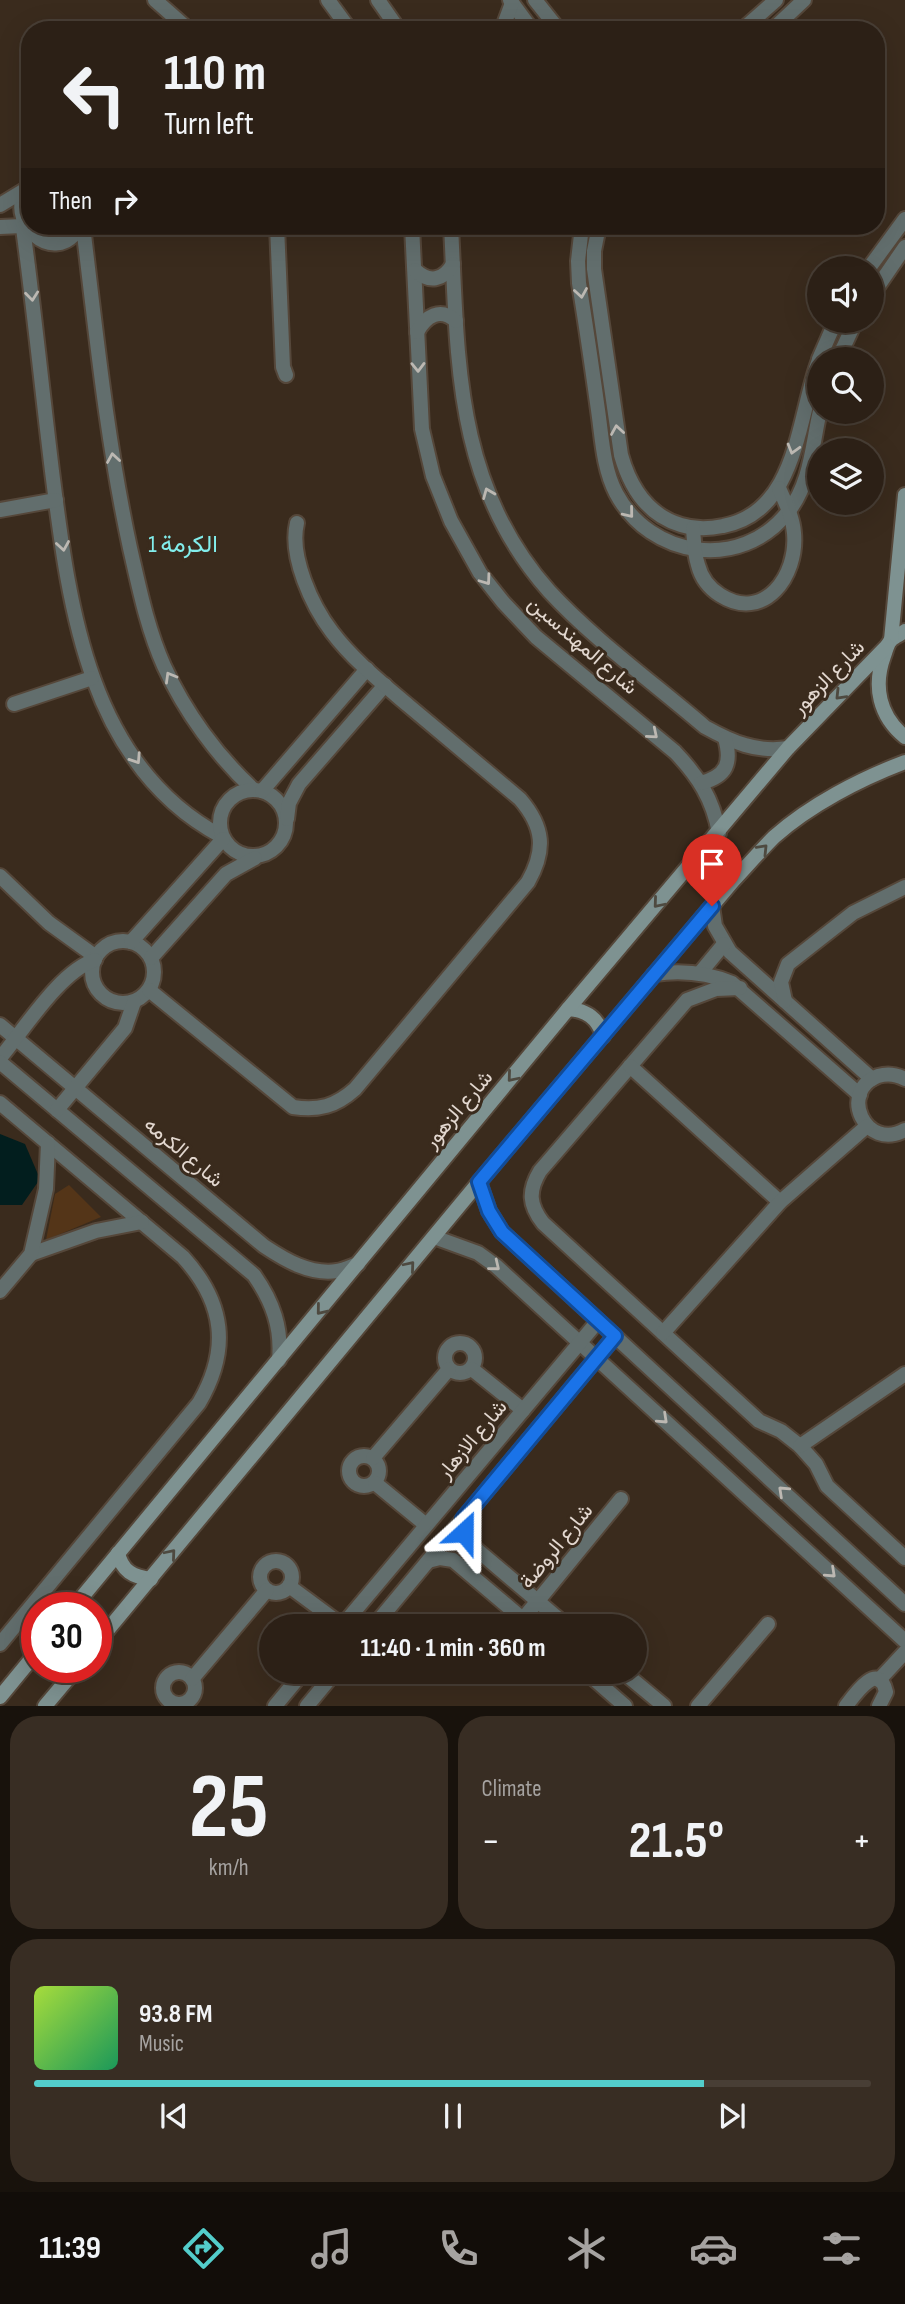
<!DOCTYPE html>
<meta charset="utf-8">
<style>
:root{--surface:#2c2016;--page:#382d23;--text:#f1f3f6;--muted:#a6a3a1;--line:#483e35;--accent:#53cdcb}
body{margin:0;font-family:"Sofia Sans Condensed",Vazirmatn,sans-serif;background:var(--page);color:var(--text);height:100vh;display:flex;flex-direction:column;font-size:26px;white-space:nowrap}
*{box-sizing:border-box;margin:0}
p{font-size:23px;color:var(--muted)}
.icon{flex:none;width:38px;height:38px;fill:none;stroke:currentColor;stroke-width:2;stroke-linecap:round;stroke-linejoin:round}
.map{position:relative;height:1706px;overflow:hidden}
.side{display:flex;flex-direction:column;gap:10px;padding:10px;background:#18120c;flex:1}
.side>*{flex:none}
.guide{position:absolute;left:21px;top:21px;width:864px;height:214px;border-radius:28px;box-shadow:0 7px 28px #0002,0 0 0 2px var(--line);background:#2c2016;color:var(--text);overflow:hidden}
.controls{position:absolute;left:807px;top:256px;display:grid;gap:14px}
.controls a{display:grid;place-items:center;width:77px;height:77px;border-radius:50%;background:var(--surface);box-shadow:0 7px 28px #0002,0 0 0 2px var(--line);font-size:35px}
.speed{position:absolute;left:21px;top:1592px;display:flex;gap:14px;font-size:35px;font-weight:700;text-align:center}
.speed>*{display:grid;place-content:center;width:91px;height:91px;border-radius:50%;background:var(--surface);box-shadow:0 7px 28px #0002,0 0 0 2px var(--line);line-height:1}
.speed .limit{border:10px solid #d22;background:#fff;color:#111}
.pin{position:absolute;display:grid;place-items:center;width:60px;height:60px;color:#fff;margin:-72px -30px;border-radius:50% 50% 50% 0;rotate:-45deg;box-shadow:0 0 7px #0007}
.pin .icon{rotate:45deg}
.me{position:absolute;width:77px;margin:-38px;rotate:24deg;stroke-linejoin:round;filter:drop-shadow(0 0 5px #0008)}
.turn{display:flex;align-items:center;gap:24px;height:147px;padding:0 28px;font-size:32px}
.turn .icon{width:91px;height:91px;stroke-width:2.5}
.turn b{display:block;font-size:49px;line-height:60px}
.then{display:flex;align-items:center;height:66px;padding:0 28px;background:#0003;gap:14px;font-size:26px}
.big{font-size:52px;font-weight:700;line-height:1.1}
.side .tile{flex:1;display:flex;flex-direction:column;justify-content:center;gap:10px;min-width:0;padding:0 24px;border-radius:28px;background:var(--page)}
.side .dial{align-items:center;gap:0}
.dial b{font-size:91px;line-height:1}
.song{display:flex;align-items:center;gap:21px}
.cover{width:84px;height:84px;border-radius:10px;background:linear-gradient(135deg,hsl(80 70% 55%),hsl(150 70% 35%))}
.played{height:7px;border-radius:4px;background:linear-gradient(90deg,var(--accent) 80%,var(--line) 80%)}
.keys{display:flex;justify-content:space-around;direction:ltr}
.heat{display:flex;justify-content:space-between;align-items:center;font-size:38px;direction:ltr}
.side .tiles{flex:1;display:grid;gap:10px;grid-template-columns:1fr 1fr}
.tile:last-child{grid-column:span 2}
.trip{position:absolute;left:259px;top:1614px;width:388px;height:70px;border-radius:35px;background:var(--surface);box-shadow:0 7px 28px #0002,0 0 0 2px var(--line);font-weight:700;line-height:70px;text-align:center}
.menu{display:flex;height:112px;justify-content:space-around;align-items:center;background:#120d09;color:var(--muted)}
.menu .icon{width:49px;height:49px}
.menu .current{color:var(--accent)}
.menu b{font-size:32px;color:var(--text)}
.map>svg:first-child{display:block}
.green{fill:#543518}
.water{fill:#021e1e}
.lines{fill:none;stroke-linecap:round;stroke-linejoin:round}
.minor-casing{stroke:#55473a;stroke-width:18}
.secondary-casing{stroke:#55473a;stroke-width:18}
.minor{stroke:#626e6d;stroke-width:14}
.secondary{stroke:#7e9291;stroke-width:14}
.oneway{stroke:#bcb8b2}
.oneway2{stroke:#4e4a40}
.route-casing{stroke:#114b97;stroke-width:18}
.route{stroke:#1a73e8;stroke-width:12}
.labels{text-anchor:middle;stroke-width:6;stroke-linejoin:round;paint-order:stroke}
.street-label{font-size:21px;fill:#e3d8d0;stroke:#3a2b1d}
.quarter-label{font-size:24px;fill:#82eeec;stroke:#3a2b1d}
</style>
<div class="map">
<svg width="905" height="1706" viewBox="0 0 905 1706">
<rect width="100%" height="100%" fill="#3a2b1d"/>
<polygon class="green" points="69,1185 101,1217 46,1240 55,1194"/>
<polygon class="water" points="0,1134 25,1144 40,1179 22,1205 0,1205"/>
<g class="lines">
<defs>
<g id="minor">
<polyline points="155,0 189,30"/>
<polyline points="328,0 350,30"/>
<polyline points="378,0 399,30"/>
<polyline points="510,0 532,30"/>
<polyline points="535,0 559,30"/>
<polyline points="502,30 512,3"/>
<polyline points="742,30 776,0"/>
<polyline points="772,30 804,0"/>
<path d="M30,185C0,219 55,271 80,226"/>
<polyline points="0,205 23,191"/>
<path d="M83,226C96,333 107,442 130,548C139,587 147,628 164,666C185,712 217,756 254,790"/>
<polyline points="277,226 283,367 286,375"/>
<path d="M412,226L422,429L433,476L451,521L480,573L503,602L536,637L675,752C698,776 713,799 719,833"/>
<path d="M451,226C458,360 454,484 549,591C593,639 655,684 705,727C732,742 757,753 788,748"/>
<path d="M582,226L578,261L579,283C586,325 592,367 598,410C602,437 603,468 616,493C650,558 741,572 788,512C811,483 812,445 820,411"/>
<path d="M599,226L594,251V269L621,455C630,487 647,515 681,525C694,529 709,529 723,526C798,512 797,418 819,360"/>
<polyline points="0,227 22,226"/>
<path d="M23,228C34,309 42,390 52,471C69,606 88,765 221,836"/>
<polyline points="869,268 905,219"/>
<path d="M415,270C429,283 443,281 453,264"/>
<polyline points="872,295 905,247"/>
<path d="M417,332C426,316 440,307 456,321"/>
<polyline points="819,359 836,320"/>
<polyline points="838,359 856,320"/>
<polyline points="0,510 56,500"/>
<path d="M693,528C694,540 694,553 698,565C701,577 709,588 720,595C764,623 798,576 794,533C793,517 785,502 779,488"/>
<polyline points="14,704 92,678"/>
<path d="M701,783C727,776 732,763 725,738"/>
<circle cx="253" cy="823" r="33"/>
<polyline points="262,791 367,669"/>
<polyline points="287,819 289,803 299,784 385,685"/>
<polyline points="0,876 49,923 96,957"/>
<polyline points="712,906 715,926 730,952 872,1079"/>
<circle cx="123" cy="972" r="31"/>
<polyline points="131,942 223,839"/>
<polyline points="151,958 226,874 255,858"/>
<polyline points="700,973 724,944"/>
<path d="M654,974C681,970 706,972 732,983L860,1095"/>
<path d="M740,988L716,989L687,1000L540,1171C528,1191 529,1205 543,1223L759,1421L781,1431L800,1446L816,1464L827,1486L905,1558"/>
<path d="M149,990L293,1107C319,1111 336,1106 355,1089L528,882C546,850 544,827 520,799C483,768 446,737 409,706C382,683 353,660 332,632C312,606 289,556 297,523"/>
<polyline points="785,1001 781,982 788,964 853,913 905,887"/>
<path d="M0,1025L264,1246C285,1260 310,1275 337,1271C344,1270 352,1266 358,1264"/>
<path d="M0,1058C24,1030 60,971 95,960"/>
<path d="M0,1062L254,1275C273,1302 282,1328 279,1360"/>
<polyline points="630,1066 780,1202"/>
<path d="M905,1079C896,1074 888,1073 878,1076C838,1091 865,1152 905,1130"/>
<path d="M0,1103L183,1257C225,1303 230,1350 199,1403L0,1644"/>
<polyline points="57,1110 125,1028 134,1002"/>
<polyline points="479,1182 489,1211 502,1232 905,1604"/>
<polyline points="434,1237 478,1253 496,1266 905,1641"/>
<polyline points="31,1254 96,1231 142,1222"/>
<polyline points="0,1291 31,1254 46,1189 48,1143"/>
<polyline points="663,1333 780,1202 867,1126"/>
<circle cx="460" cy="1358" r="15"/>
<polyline points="472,1369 523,1410"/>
<polyline points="800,1446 905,1374"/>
<circle cx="364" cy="1471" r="15"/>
<polyline points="373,1458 449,1369"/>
<polyline points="375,1483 426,1525"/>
<polyline points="463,1519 464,1532 469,1543 567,1626"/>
<polyline points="428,1561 440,1558 453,1560 531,1626"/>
<circle cx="276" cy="1577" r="16"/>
<polyline points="289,1586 343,1626"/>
<polyline points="523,1619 621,1499"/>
<polyline points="342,1626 598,1321"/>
<polyline points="374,1626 615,1336"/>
<polyline points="585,1671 625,1706"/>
<polyline points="622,1671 664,1706"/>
<circle cx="179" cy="1688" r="16"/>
<polyline points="192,1679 267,1590"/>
<polyline points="879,1680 905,1652"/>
<polyline points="275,1706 304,1671"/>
<polyline points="307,1706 336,1671"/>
<polyline points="698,1706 768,1624"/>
<path d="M846,1706C855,1694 879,1660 886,1692L879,1706"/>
</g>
<g id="secondary">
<path d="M905,631C901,634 894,637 891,640C887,644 886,651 884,656C873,686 879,716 905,737"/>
<polyline points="891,640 905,495"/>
<path d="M568,1009C586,1010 598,1018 603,1036"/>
<path d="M118,1553C122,1571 133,1577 151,1579"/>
<polyline points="73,1608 568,1009 788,748 887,646"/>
<path d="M96,1644L479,1182L733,881C747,866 760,851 774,837C810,805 860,779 905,762"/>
<polyline points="0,1697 37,1652"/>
<polyline points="45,1706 77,1668"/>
</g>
</defs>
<use href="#minor" class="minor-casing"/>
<use href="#secondary" class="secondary-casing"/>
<use href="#minor" class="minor"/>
<use href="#secondary" class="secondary"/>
</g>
<defs><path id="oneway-chevron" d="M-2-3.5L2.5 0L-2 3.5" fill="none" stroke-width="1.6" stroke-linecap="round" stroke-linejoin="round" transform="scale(1.75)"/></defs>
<g class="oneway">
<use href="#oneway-chevron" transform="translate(581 293) rotate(81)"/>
<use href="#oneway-chevron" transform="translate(32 296) rotate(84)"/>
<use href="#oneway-chevron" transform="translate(418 367) rotate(89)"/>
<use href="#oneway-chevron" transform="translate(617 430) rotate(-99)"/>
<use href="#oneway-chevron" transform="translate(793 449) rotate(106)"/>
<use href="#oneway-chevron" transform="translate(113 458) rotate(-99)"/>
<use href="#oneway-chevron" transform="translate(488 493) rotate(-112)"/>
<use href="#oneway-chevron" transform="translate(629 513) rotate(51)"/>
<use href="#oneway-chevron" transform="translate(63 546) rotate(81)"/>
<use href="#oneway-chevron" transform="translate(486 580) rotate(54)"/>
<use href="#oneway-chevron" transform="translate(170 677) rotate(-120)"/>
<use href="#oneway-chevron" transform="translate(653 734) rotate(40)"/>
<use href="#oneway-chevron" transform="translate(136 759) rotate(57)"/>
<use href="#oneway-chevron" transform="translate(495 1266) rotate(39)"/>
<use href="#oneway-chevron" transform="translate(663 1419) rotate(43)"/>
<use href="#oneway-chevron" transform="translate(783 1491) rotate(-137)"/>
<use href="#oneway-chevron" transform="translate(831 1573) rotate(43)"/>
</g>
<g class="oneway2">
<use href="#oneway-chevron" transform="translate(840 695) rotate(134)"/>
<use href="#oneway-chevron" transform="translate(763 849) rotate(-46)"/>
<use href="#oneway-chevron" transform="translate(658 903) rotate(130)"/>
<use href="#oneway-chevron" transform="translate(512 1077) rotate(130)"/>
<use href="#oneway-chevron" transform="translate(410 1266) rotate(-50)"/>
<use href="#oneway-chevron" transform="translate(321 1310) rotate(129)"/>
<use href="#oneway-chevron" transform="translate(171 1554) rotate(-50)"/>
</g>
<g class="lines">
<defs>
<polyline id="route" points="464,1532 463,1519 615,1336 502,1232 489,1211 479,1182 712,906"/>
</defs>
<use href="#route" class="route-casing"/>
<use href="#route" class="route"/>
</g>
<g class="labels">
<g class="street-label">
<text transform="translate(583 645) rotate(41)" y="7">شارع المهندسين</text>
<text transform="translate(828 677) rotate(-46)" y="7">شارع الزهور</text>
<text transform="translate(458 1109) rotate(-50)" y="7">شارع الزهور</text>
<text transform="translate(184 1152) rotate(40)" y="7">شارع الكرمه</text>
<text transform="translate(472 1439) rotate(-50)" y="7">شارع الازهار</text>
<text transform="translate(556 1546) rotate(-51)" y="7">شارع الروضة</text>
</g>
<g class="quarter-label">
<text x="183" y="552">الكرمة 1</text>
</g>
</g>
</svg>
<div class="controls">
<a><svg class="icon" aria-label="sound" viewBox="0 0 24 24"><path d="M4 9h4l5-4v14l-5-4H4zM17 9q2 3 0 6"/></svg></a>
<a><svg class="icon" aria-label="search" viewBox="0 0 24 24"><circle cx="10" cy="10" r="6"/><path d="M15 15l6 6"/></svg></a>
<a><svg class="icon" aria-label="layers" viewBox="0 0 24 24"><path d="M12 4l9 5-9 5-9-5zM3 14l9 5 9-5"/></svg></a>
</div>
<div class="speed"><div class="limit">30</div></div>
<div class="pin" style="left:712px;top:906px;background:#d93025"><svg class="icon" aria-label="arrive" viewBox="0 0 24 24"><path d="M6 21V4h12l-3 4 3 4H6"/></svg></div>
<svg class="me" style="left:464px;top:1532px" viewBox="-20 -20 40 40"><path d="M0-17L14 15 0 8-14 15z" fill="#1a73e8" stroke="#fff" stroke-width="4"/></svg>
<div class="trip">11:40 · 1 min · 360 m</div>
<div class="guide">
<div class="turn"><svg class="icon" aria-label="left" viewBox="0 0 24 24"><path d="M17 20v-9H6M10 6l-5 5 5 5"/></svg><div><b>110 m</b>Turn left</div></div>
<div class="then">Then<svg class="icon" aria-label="right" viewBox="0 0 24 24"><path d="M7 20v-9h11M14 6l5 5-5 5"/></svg></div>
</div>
</div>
<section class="side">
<div class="tiles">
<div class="tile dial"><b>25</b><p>km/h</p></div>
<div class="tile"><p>Climate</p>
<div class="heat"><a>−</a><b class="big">21.5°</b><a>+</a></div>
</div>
<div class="tile">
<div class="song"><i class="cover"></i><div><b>93.8 FM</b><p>Music</p></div></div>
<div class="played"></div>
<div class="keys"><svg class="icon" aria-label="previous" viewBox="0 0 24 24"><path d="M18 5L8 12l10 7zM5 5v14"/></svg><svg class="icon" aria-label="pause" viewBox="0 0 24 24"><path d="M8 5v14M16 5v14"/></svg><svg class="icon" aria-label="next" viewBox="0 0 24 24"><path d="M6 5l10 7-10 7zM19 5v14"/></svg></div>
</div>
</div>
</section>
<nav class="menu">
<b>11:39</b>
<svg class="icon current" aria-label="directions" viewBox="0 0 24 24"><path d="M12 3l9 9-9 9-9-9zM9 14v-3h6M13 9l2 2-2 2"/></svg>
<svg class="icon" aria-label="music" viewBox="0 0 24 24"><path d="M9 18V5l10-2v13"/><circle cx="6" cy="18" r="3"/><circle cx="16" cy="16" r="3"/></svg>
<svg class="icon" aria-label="phone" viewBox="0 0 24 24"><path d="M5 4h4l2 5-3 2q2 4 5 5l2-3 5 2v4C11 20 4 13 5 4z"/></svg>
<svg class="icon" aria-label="climate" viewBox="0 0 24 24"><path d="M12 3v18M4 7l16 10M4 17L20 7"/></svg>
<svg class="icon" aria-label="car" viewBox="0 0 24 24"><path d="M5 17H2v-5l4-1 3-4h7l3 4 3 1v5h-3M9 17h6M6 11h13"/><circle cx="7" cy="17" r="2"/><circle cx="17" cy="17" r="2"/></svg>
<svg class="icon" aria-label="filters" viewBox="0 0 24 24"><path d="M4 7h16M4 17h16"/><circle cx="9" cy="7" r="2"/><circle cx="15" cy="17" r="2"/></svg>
</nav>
